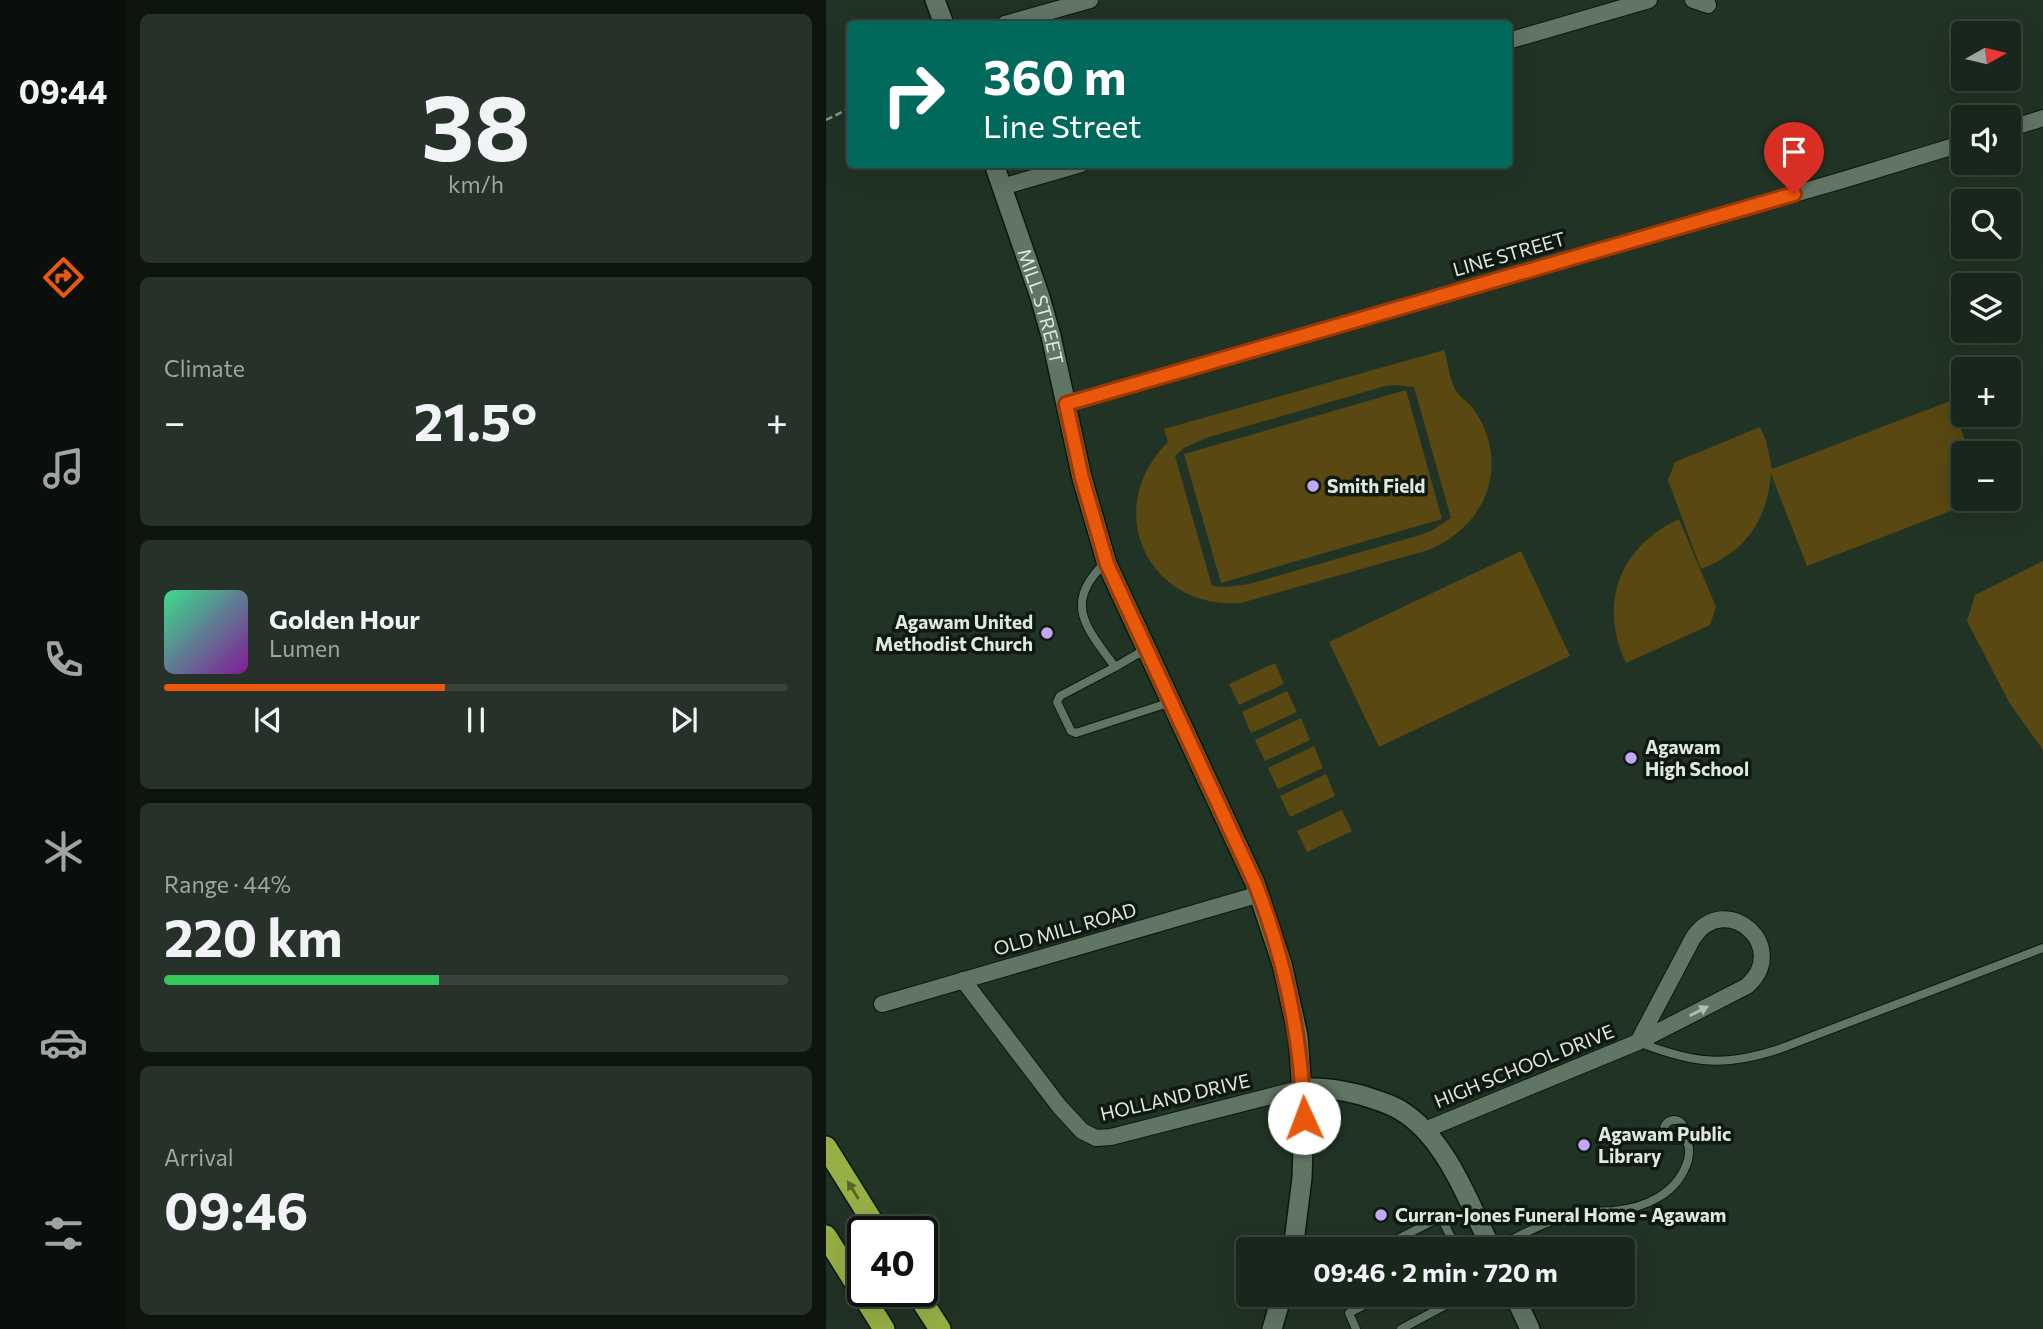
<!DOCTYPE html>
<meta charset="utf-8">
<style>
:root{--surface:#19261c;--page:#263229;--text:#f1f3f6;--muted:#9fa5a3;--line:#37433b;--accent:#ea580c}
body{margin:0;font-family:Commissioner,sans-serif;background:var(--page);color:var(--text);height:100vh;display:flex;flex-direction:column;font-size:26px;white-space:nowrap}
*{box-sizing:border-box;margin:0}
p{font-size:23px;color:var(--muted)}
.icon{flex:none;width:38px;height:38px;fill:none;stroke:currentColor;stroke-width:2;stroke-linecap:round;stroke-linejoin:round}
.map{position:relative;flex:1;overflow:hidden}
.details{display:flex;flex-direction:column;gap:14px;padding:14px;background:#0e150f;width:700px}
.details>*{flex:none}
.guide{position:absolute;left:21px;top:21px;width:665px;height:147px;border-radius:7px;box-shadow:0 7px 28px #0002,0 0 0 2px var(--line);background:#00695c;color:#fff;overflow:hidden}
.needle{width:46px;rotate:82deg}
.fabs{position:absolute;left:1125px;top:21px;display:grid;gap:14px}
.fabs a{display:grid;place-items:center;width:70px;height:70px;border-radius:7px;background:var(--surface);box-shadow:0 7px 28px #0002,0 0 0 2px var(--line);font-size:35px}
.speed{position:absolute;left:21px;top:1216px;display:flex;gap:14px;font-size:35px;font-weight:700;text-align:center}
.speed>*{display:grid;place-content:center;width:91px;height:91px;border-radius:50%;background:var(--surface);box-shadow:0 7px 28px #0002,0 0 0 2px var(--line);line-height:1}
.speed .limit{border:4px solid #111;border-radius:10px;background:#fff;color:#111}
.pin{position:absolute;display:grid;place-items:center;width:60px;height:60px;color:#fff;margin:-72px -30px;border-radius:50% 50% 50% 0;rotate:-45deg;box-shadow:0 0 7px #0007}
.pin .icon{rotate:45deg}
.me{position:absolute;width:77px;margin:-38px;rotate:358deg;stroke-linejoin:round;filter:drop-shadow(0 0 5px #0008)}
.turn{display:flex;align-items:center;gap:24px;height:147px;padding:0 21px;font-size:32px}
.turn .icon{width:91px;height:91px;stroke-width:2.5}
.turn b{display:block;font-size:49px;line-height:60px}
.big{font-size:52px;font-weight:700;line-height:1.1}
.details .card{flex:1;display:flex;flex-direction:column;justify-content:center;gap:10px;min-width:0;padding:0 24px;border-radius:10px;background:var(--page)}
.details .dial{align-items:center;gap:0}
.dial b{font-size:91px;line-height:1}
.song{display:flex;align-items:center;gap:21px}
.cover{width:84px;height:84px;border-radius:10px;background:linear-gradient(135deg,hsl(150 70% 55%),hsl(290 70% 35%))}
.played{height:7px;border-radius:4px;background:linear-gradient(90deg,var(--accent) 45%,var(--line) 45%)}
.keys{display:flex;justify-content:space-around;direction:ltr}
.heat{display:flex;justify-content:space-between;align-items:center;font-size:38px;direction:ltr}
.charge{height:10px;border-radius:5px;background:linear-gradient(90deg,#34c759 44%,var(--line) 0)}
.trip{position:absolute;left:410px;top:1237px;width:399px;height:70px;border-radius:7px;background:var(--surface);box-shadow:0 7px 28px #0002,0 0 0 2px var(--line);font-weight:700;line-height:70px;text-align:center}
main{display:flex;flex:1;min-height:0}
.menu{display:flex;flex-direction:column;width:126px;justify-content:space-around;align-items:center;background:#0a0f0b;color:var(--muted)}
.menu .icon{width:49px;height:49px}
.menu .current{color:var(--accent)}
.menu b{font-size:32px;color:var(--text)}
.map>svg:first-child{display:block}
.green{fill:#594811;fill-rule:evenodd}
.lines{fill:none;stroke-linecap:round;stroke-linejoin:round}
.service-casing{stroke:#091a0d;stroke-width:10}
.minor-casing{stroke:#091a0d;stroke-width:18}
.tertiary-casing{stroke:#091a0d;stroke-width:22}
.motorway-casing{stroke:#091a0d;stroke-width:24}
.path{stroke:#87968a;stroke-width:2.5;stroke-dasharray:7 3.5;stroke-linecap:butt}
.service{stroke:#617564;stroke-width:8}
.minor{stroke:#617564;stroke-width:16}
.tertiary{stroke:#617564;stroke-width:19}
.motorway{stroke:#97af45;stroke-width:21}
.oneway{fill:#b2c0b3}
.oneway2{fill:#54642c}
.route-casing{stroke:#983908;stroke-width:18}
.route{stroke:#ea580c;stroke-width:12}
.poi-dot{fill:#c0a8f3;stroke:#101812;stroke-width:2.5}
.labels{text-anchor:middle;stroke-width:7;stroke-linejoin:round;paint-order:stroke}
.street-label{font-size:19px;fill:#dde8de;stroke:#101812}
.poi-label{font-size:19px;font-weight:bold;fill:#dde8de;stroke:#101812;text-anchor:start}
</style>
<main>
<nav class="menu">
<b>09:44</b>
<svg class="icon current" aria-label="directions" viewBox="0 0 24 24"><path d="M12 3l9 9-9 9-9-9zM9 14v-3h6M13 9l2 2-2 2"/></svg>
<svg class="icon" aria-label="music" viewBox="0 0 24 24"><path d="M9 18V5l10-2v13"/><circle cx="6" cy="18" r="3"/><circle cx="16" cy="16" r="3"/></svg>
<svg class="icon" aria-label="phone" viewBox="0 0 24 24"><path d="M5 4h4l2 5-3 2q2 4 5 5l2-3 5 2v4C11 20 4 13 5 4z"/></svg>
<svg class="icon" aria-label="climate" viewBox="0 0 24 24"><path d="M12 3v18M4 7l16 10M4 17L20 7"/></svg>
<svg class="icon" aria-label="car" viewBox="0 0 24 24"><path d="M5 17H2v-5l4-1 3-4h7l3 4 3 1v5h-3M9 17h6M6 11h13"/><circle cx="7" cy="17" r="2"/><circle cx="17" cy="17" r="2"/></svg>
<svg class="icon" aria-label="filters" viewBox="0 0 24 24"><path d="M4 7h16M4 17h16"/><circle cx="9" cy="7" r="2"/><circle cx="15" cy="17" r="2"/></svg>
</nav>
<section class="details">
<div class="card dial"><b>38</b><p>km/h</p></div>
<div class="card"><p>Climate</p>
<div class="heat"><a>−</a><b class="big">21.5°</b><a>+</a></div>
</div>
<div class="card">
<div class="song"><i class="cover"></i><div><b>Golden Hour</b><p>Lumen</p></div></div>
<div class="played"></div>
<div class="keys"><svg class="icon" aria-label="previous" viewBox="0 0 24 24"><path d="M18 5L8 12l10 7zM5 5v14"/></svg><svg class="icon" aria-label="pause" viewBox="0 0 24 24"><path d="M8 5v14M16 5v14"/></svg><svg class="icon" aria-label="next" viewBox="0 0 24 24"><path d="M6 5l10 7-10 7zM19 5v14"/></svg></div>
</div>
<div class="card"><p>Range · 44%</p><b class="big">220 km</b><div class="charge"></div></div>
<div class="card"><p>Arrival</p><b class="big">09:46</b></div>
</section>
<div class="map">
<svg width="1217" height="1329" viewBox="0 0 1217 1329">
<rect width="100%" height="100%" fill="#213325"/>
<g class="green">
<path d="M618,350C622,361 624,382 630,391C633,396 638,399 642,403C648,409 653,417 657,425C681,479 652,532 599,551L415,603C321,610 275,508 342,442L338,429ZM570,385L588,387L625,518L605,531L594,535L423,584L400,587L386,586L349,456L358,448L380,438L559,386Z"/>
<polygon points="580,390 616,519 395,583 358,454"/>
<path d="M1124,401L1144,453H1138V499H1156L981,566L945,474C941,521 919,552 875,569L842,480L849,462L934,427L940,440L946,469Z"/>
<path d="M853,519L890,607L884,625L800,663C772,604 793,547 853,519Z"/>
<polygon points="695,551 744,656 553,747 503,642"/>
<polygon points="1217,561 1217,750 1184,704 1141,621 1149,595"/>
<polygon points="449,663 458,684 413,705 403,684"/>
<polygon points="461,691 471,712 425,733 416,712"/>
<polygon points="475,718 484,740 439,761 429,740"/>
<polygon points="488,746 497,768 452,789 442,768"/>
<polygon points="500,774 509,796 464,817 454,796"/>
<polygon points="516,810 526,831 481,852 471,831"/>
</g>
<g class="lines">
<defs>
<g id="service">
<path d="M280,562C236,603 260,627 289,667L234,696L231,702L245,731L250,733L345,702"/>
<polyline points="289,667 320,649"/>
<path d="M815,1043C869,1064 900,1067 956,1048L1217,948"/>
<circle cx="848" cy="1130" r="10"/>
<path d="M666,1249C690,1238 714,1224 739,1216C755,1211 771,1212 787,1211C819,1208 852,1194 862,1160C864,1150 864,1143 856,1137"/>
<polyline points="550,1250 615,1217 631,1250"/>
<polyline points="645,1250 661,1241"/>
<polyline points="530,1329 523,1313 558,1295"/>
<polyline points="575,1329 633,1298 633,1295"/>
</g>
<g id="minor">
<polyline points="867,0 882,5"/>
<polyline points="179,24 264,0"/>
<polyline points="682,41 823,0"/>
<polyline points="1183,129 1217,118"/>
<polyline points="176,187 255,164"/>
<polyline points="240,404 1017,180 1138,143"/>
<polyline points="137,980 233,1106 256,1131 270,1138 285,1137 476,1088"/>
<polyline points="56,1004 434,894"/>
<path d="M599,1130L812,1042L921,986C965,947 900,889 867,938L812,1042"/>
</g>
<g id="tertiary">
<polyline points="109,0 118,24"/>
<path id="s1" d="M168,164L214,297L225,336L256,478L281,564L429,883L456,964L472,1036L478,1118L476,1178L467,1250"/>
<path d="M476,1088C497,1087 515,1090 535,1095C550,1100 567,1104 580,1114C622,1143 644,1205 666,1250"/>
<polyline points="688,1295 704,1329"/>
<polyline points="446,1329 456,1295"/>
</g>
<g id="motorway">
<polyline points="0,1147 53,1232"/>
<polyline points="0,1236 58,1329"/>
<polyline points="90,1292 114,1329"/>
</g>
</defs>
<use href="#service" class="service-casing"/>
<use href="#minor" class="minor-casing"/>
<use href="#tertiary" class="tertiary-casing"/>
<use href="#motorway" class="motorway-casing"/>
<polyline class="path" points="0,120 24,108"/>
<use href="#service" class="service"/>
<use href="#minor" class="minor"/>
<use href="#tertiary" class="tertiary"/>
<use href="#motorway" class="motorway"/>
</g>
<defs><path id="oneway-solid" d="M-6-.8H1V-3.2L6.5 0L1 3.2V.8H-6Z" transform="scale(1.75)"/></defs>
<use class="oneway" href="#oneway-solid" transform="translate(873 1011) rotate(-27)"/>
<use class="oneway2" href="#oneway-solid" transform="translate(27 1190) rotate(-122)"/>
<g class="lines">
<defs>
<path id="route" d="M478,1118C475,1035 459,959 429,883L281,564L256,478L240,404L968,194"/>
</defs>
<use href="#route" class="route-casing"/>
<use href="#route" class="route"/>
</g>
<g class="poi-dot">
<circle cx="487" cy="486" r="7"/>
<circle cx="221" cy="633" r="7"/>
<circle cx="805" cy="758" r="7"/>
<circle cx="758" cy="1145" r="7"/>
<circle cx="555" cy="1215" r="7"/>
</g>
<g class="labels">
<g class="street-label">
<text transform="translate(683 254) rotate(-16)" y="7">LINE STREET</text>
<text dy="7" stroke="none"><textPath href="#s1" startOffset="150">MILL STREET</textPath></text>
<text transform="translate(239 929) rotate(-16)" y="7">OLD MILL ROAD</text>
<text transform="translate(698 1066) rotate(-22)" y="7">HIGH SCHOOL DRIVE</text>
<text transform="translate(349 1097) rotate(-13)" y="7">HOLLAND DRIVE</text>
</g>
<g class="poi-label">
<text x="501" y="493">Smith Field</text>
<text x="207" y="629" text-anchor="end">Agawam United<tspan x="207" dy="22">Methodist Church</tspan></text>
<text x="819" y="754">Agawam<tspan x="819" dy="22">High School</tspan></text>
<text x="772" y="1141">Agawam Public<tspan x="772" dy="22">Library</tspan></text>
<text x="569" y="1222">Curran-Jones Funeral Home - Agawam</text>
</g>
</g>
</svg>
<div class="fabs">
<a><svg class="needle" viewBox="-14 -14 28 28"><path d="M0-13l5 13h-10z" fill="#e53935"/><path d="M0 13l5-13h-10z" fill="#9fa5a3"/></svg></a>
<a><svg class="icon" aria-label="sound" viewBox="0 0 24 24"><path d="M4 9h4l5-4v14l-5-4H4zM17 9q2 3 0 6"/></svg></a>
<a><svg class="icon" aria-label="search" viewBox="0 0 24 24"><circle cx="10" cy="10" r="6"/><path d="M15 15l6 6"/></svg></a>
<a><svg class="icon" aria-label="layers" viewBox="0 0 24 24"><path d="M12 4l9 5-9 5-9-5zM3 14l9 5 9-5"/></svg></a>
<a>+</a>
<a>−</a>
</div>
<div class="speed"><div class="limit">40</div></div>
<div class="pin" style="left:968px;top:194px;background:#d93025"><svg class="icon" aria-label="arrive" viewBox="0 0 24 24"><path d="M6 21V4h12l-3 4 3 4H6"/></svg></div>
<svg class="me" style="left:478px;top:1118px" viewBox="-20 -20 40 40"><circle r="19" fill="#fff"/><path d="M0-13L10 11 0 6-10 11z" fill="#ea580c"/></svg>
<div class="trip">09:46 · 2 min · 720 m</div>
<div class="guide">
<div class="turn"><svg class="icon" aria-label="right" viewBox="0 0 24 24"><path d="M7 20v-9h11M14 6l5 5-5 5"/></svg><div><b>360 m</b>Line Street</div></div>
</div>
</div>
</main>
